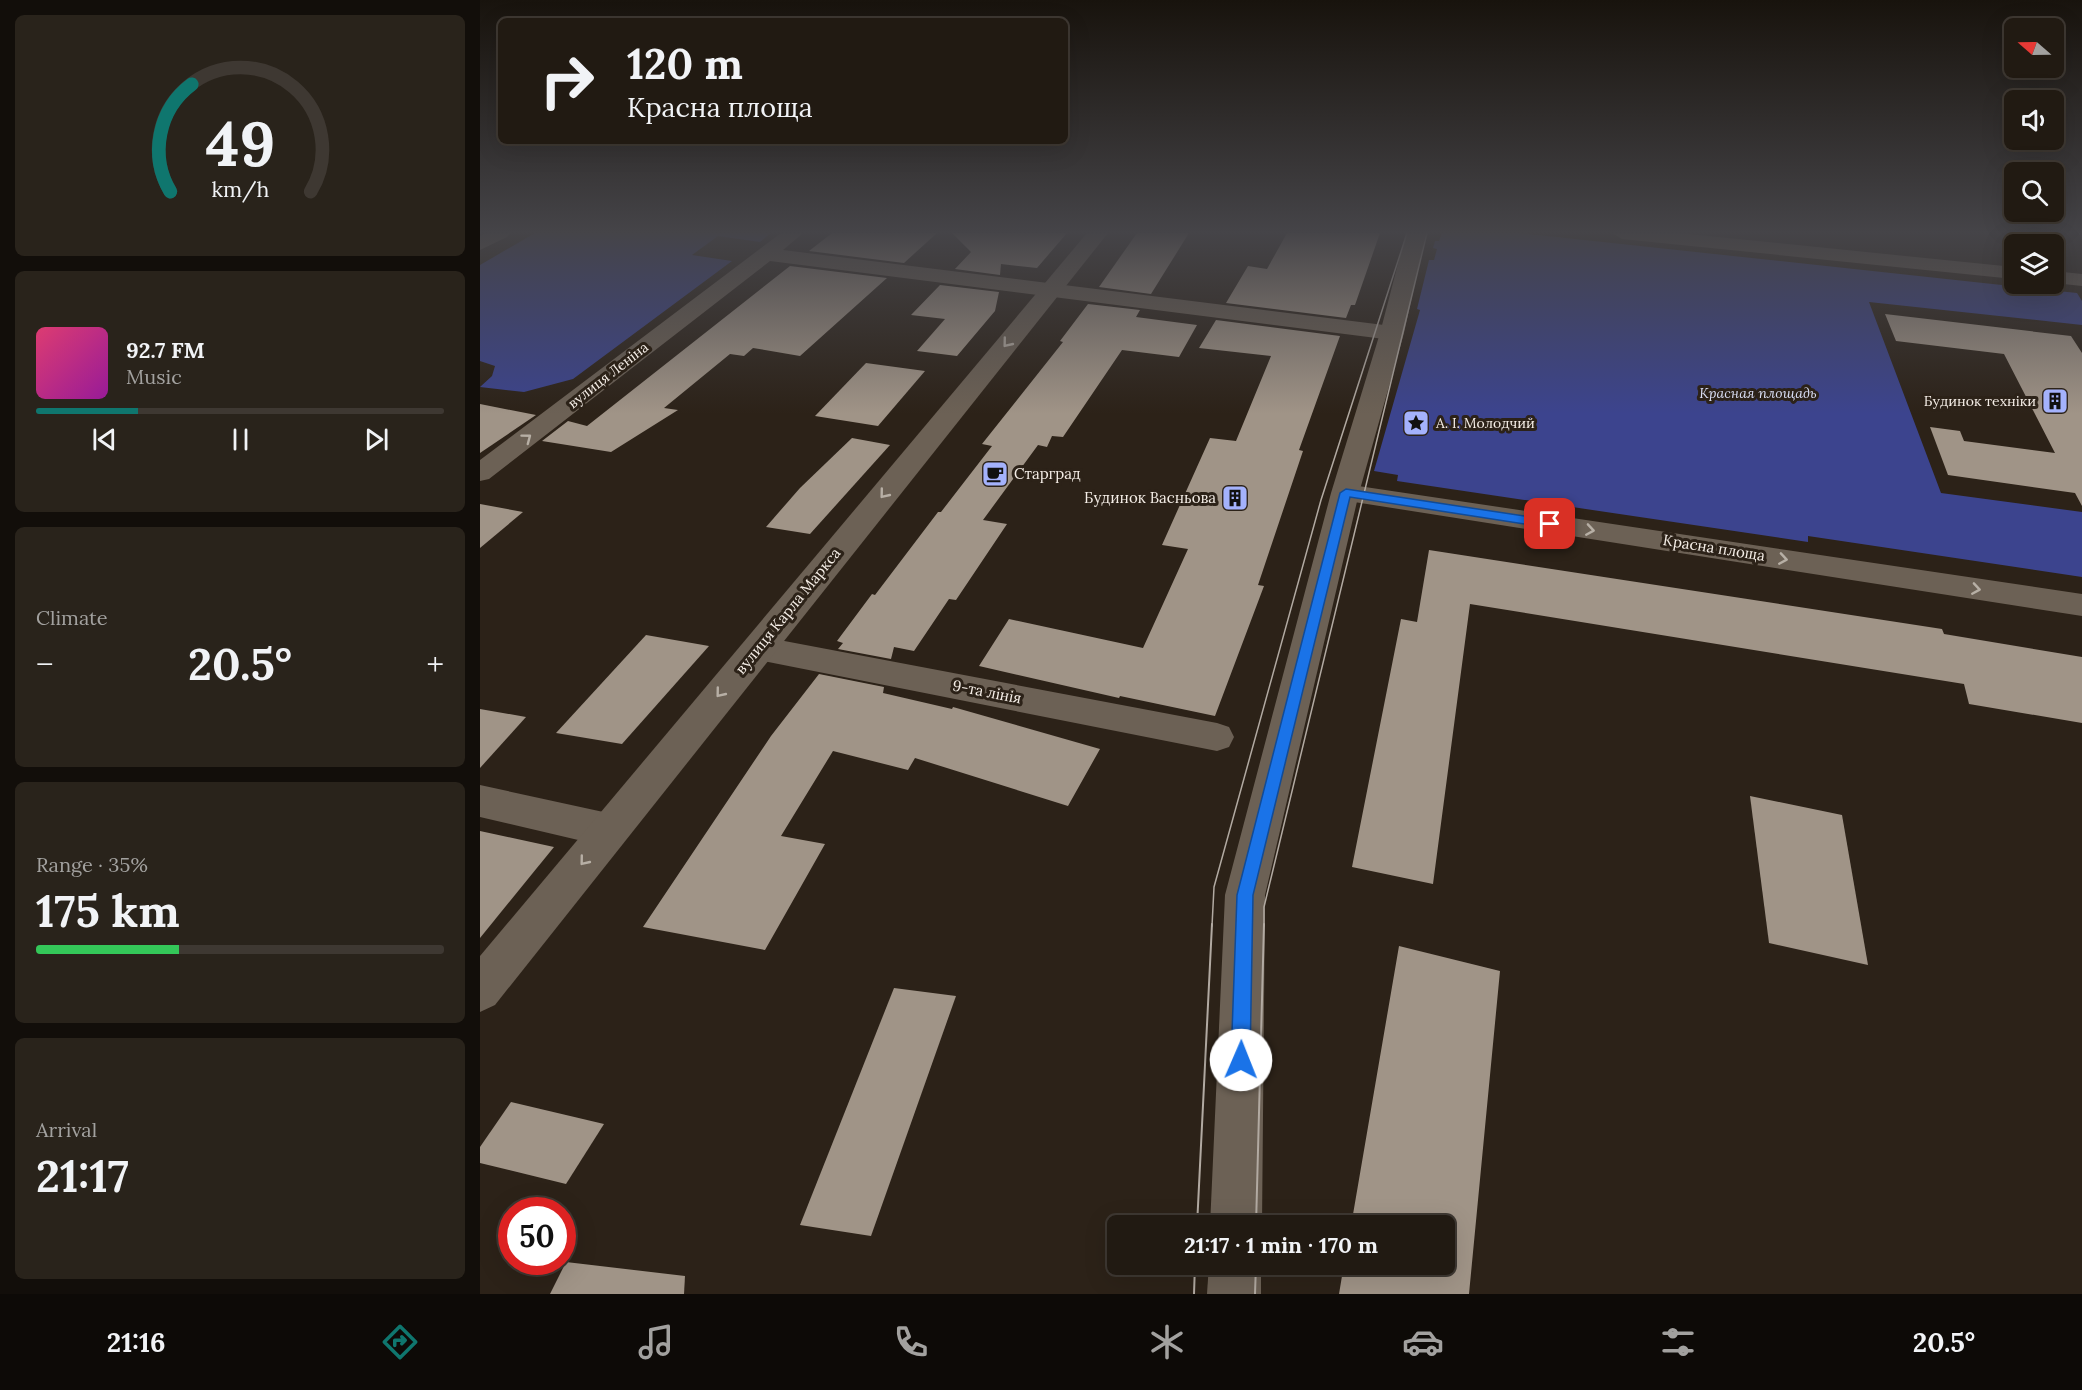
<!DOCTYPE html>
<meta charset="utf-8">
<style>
:root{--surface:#211a12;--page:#29231b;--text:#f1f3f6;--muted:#a2a19f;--line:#3e3832;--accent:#0f766e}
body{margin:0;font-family:Lora,serif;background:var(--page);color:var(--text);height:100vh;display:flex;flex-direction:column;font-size:22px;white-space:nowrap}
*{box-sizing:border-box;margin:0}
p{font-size:20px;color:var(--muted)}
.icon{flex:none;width:33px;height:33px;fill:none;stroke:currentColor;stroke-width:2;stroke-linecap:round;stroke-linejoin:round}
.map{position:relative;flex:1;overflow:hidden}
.drawer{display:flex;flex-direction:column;gap:15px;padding:15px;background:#120e0a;width:480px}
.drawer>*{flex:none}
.top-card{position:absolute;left:18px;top:18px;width:570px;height:126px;border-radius:9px;box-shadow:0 6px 24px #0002,0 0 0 2px var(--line);background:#211a12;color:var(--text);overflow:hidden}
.needle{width:39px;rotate:290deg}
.fabs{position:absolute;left:1524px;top:18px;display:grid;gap:12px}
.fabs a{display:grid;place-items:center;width:60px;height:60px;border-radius:9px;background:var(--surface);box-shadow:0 6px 24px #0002,0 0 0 2px var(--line);font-size:30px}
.speed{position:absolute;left:18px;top:1197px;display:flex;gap:12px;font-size:30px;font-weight:700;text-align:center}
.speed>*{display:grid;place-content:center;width:78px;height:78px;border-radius:50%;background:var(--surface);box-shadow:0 6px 24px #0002,0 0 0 2px var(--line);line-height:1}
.speed .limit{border:9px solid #d22;background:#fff;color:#111}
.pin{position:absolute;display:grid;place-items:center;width:51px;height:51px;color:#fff;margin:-26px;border-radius:12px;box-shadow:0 3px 9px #0006}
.me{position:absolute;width:66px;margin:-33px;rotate:1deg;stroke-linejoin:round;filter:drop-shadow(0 0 4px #0008)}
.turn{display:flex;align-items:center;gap:21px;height:126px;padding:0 30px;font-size:27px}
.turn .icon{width:78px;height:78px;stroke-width:2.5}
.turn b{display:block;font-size:42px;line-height:51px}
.big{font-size:45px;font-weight:800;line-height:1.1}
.drawer .tile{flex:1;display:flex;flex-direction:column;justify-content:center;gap:9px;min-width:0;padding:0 21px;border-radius:9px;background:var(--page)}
.drawer .dial{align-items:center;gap:0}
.dial svg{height:156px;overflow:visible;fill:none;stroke:var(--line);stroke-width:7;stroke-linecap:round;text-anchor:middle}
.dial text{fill:var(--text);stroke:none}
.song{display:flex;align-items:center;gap:18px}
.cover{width:72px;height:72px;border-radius:9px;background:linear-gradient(135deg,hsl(340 70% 55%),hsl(300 70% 35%))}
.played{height:6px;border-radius:3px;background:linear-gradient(90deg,var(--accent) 25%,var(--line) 25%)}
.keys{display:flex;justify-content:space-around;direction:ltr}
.heat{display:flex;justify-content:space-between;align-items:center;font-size:33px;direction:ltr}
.charge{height:9px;border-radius:4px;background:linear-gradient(90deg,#34c759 35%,var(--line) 0)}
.trip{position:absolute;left:627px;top:1215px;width:348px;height:60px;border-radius:9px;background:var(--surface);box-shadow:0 6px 24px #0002,0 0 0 2px var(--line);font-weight:800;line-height:60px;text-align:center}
.tabs{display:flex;height:96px;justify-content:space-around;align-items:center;background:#0d0a07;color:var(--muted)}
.tabs .icon{width:42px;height:42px}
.tabs .current{color:var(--accent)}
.tabs b{font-size:27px;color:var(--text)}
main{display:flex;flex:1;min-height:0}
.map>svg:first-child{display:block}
.green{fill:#3c448e}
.building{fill:#a09487}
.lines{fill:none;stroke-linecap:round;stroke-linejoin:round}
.minor{fill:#6c6155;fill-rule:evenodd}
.secondary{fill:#6c6155;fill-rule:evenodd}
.tram-far1{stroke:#b2aaa2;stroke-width:1.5}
.tram{stroke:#b2aaa2;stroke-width:2}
.oneway{stroke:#b7afa5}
.route{fill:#1a73e8;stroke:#114b97;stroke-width:1.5}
.labels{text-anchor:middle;stroke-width:6;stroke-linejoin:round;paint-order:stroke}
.far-street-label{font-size:14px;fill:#f5eee7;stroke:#2c2218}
.far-park-label{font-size:14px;font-style:italic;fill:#dadff5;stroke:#2c2218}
.far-poi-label{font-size:14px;fill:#f5eee7;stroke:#2c2218;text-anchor:end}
.poi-label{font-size:15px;fill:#f5eee7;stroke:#2c2218;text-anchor:start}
.street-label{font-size:15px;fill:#f5eee7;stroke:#2c2218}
</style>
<main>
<section class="drawer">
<div class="tile dial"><svg viewBox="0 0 100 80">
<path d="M14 69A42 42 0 1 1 86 69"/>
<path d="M14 69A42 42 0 0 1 25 14" stroke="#0f766e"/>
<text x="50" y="56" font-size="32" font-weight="700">49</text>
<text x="50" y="72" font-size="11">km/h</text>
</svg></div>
<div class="tile">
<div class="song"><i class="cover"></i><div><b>92.7 FM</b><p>Music</p></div></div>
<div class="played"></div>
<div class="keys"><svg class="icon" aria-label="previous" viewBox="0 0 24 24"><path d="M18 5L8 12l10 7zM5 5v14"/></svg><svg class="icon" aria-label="pause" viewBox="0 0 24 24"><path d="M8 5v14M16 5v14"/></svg><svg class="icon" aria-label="next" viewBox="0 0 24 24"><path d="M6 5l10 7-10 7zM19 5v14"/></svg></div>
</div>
<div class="tile"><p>Climate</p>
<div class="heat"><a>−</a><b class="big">20.5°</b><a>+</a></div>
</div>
<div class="tile"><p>Range · 35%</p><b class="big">175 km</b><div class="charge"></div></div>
<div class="tile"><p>Arrival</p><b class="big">21:17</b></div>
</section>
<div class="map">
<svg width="1602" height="1294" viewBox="0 0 1602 1294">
<rect width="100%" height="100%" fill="#2c2218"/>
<g class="green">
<polygon points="55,233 291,233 280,242 238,236 212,255 252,261 93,379 44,392 0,387 12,376 15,366 0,361 0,265"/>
<polygon points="962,233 1039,233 1597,293 1602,301 1602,325 1389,302 1461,493 1602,512 1602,577 1328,536 1328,542 917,481 918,475 894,471 940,310 937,309 949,260 954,260 957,249 953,248 955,241 959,241"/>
</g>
<g class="building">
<polygon points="352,233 457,233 424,263 329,251"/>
<polygon points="472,233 587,233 557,268 521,264 520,275 475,269 491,252"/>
<polygon points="657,233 709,233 671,294 619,287"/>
<polygon points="807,233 900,233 875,305 871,305 866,318 746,303 768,266 787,269"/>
<polygon points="310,266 407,278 320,356 273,348 264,356 250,354 184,408 198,410 131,452 62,441 88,421 107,426"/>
<polygon points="460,285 519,292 515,311 477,356 437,351 465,319 431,315"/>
<polygon points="608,304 660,310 656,317 717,325 699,357 642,350 583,437 572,436 567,447 558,445 503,520 527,524 476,600 469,599 434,651 414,647 411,659 358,649 363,643 357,641 392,594 395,595 458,512 461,512 512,446 502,444 583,342 580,341"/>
<polygon points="1405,314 1591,336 1602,353 1602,506 1595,493 1468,475 1450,427 1480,431 1484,441 1575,453 1524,354 1416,341"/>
<polygon points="736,320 860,336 819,450 823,451 778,585 784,586 735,716 640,696 639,698 499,666 529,619 663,648 708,549 682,545 730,438 756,441 791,356 719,348"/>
<polygon points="386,363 445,371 398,426 335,416"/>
<polygon points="0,404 56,415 0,453"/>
<polygon points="372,438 410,445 330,534 286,527 320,488"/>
<polygon points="0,504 43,512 0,548"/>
<polygon points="949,550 1462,629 1464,634 1602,657 1602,723 1489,704 1484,684 990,604 953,884 872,867 921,619 937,622"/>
<polygon points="166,635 229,646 142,744 76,733"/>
<polygon points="339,674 404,687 403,693 472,709 473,707 620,749 588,806 435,758 428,770 353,751 301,836 345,844 285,950 163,927 291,736"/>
<polygon points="0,709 46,717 0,768"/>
<polygon points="1270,796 1362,815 1388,965 1289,943"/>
<polygon points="0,831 74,847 0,938"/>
<polygon points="919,946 1020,971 989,1294 859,1294 864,1264 964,1264 964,1226 871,1226"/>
<polygon points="414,988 476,996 391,1236 320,1225"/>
<polygon points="31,1102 124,1124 86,1184 0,1163 0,1147"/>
<polygon points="86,1262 205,1276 204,1294 70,1294"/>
</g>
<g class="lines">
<g class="minor">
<polygon points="6,233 30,233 27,237 0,250 0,236"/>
<polygon points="301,233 323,233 303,250 912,326 920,328 923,333 920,338 912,340 290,261 9,479 0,481 0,460"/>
<polygon points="1132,233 1198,233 1534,267 1534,279 1142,239"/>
<polygon points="1574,271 1602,274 1602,286 1574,283"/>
<polygon points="865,484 1602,594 1602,616 855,499 852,493 855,487"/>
<polygon points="278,636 737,723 749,727 754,737 749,747 737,751 278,660 267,657 262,648 267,639"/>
<polygon points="0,785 128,813 141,818 146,830 141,842 128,847 0,817"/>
</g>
<g class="secondary">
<polygon points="607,233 628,233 15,1005 0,1012 0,956"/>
<polygon points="926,233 946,233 924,333 879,493 785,895 782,1226 730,1226 745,895 851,493 900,333"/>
<polygon points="729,1264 781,1264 781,1294 727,1294"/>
</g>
<g class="tram-far1">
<polyline points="732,926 734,887 841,500 927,233"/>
<polyline points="784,926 784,907 947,233"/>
</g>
<g class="tram">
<polyline points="717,1226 732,924"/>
<polyline points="776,1226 784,924"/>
<polyline points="714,1294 715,1264"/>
<polyline points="775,1294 776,1264"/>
</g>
</g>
<defs><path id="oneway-chevron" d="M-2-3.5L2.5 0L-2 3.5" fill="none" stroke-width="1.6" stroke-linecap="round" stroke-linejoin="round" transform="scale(1.5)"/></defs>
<g class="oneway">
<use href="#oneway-chevron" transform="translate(527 343) rotate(129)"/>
<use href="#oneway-chevron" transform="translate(47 438) rotate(-37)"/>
<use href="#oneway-chevron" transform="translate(404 494) rotate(129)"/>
<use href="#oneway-chevron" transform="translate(1110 530) rotate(9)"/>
<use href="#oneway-chevron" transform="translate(1303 559) rotate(9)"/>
<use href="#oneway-chevron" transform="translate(1496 589) rotate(9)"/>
<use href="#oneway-chevron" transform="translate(240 693) rotate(129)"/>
<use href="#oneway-chevron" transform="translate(104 861) rotate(129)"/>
</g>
<linearGradient id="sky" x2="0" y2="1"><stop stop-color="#18130d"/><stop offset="0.56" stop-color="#454448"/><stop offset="1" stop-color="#454448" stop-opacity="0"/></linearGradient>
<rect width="1602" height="414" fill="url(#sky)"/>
<polygon class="route" points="866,489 1070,520 1076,524 1070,528 870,497 773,895 770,1060 767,1067 761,1070 754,1067 751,1060 757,895 860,493"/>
<defs>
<symbol id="building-square" viewBox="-11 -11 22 22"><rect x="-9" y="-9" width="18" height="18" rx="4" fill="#a4b2fc" stroke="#2c2218"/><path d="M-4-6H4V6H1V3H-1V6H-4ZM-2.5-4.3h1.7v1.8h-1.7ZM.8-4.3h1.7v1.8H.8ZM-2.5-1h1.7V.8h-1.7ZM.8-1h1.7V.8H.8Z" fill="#111"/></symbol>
<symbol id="sight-square" viewBox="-11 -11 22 22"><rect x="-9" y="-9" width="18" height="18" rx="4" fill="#a4b2fc" stroke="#2c2218"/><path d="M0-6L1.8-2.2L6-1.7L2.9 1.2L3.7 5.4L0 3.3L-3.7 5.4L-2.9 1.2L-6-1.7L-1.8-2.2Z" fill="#111"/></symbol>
<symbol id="cafe-square" viewBox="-11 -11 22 22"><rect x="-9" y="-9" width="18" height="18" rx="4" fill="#a4b2fc" stroke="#2c2218"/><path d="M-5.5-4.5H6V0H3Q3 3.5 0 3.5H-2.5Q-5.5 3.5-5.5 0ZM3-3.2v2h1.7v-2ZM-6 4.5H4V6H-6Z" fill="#111"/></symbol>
</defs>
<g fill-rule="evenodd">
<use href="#building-square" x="1560" y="386" width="30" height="30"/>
<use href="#sight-square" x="921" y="408" width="30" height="30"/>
<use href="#cafe-square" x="500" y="459" width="30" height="30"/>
<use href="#building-square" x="740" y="483" width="30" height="30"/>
</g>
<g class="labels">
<g class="far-street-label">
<text transform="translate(128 375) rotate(-38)" y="5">вулиця Леніна</text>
</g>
<g class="far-park-label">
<text x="1278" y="398">Красная площадь</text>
</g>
<g class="far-poi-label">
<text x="1556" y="406">Будинок техніки</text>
<text x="956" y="428" text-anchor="start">А. І. Молодчий</text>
</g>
<g class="poi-label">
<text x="534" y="479">Старград</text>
<text x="736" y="503" text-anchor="end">Будинок Васньова</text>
</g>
<g class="street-label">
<text transform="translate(1234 548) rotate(9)" y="5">Красна площа</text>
<text transform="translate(308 611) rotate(-51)" y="5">вулиця Карла Маркса</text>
<text transform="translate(507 692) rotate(11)" y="5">9-та лінія</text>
</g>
</g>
</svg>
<div class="fabs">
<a><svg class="needle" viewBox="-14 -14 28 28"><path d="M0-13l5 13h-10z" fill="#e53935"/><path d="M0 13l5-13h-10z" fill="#a2a19f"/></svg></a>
<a><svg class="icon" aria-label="sound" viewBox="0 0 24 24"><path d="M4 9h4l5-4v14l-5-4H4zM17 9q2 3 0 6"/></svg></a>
<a><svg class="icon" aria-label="search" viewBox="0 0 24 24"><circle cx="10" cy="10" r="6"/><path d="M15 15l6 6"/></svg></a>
<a><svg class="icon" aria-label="layers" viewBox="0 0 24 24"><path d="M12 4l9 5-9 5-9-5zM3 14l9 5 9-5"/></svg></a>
</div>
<div class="speed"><div class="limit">50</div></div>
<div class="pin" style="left:1070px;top:524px;background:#d93025"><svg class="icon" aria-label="arrive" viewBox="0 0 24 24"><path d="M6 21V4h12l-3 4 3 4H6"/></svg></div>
<svg class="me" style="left:761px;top:1060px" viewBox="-20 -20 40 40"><circle r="19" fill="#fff"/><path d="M0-13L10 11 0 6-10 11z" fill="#1a73e8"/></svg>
<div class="trip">21:17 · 1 min · 170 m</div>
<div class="top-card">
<div class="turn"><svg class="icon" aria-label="right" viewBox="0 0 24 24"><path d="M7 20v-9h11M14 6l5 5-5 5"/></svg><div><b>120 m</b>Красна площа</div></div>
</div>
</div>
</main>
<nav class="tabs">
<b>21:16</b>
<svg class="icon current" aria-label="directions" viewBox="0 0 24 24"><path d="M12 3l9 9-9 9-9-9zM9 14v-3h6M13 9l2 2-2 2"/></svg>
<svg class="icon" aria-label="music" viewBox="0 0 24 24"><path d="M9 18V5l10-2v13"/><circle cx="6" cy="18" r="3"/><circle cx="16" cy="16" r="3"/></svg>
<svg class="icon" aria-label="phone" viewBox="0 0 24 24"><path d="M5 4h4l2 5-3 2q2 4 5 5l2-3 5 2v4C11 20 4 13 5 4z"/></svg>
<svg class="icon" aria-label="climate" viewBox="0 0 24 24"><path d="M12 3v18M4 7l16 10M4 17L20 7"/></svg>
<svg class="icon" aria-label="car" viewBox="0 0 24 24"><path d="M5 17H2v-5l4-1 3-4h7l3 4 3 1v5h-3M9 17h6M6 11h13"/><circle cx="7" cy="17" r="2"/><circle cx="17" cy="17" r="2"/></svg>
<svg class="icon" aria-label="filters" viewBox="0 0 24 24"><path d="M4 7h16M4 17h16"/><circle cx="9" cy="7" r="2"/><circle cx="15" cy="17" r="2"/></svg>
<b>20.5°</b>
</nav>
